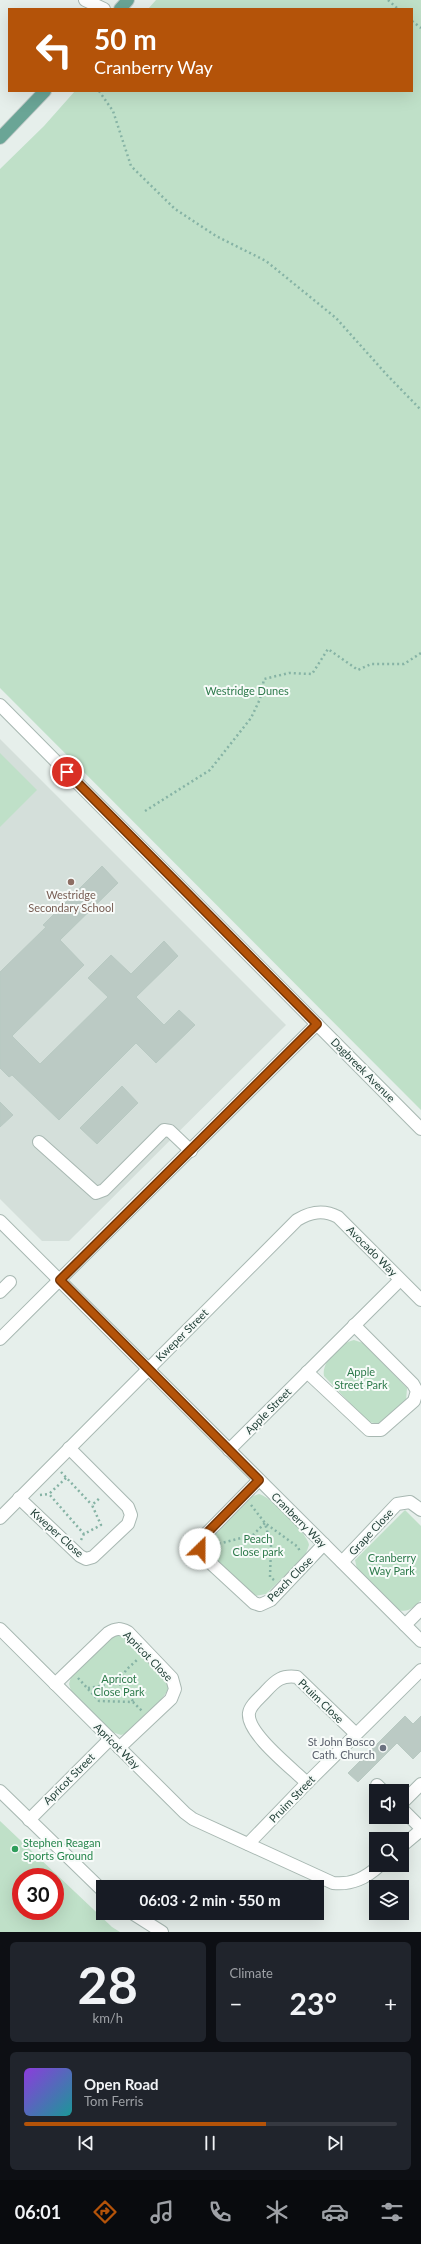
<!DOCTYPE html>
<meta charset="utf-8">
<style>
:root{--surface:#171b24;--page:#20242c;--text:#f1f3f6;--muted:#9ea1a6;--line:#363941;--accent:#b45309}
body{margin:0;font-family:Lato,sans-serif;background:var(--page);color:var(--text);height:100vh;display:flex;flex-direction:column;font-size:15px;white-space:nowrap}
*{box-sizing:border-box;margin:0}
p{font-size:13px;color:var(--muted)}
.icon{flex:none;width:22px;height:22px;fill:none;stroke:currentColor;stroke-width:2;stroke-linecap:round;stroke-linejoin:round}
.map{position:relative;height:1932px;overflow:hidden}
.details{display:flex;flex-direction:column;gap:10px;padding:10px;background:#0d0f14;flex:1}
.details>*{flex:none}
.banner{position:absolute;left:8px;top:8px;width:405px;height:84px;border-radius:0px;box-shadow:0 4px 16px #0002;background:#b45309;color:#fff;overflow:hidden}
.controls{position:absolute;left:369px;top:1784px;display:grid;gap:8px}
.controls a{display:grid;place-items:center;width:40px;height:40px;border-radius:0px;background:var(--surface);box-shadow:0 4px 16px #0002;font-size:20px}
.speed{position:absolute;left:12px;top:1868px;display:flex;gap:8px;font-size:20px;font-weight:700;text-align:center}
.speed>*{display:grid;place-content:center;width:52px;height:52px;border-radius:50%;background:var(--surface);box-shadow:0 4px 16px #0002;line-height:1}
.speed .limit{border:6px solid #d22;background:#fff;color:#111}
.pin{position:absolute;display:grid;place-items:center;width:34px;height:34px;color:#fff;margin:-17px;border:2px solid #fff;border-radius:50%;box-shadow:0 1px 4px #0007}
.me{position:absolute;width:44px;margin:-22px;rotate:23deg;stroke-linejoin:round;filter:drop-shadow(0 0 3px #0008)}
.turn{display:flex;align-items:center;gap:14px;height:84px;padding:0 20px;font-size:18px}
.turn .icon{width:52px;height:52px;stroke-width:2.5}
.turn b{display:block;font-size:28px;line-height:34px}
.big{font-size:30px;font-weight:700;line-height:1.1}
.details .card{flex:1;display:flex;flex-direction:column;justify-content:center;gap:6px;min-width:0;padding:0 14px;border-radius:6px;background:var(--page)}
.details .dial{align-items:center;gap:0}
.dial b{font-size:52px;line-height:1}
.song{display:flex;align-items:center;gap:12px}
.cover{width:48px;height:48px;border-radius:6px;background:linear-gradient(135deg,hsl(270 70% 55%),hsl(180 70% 35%))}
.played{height:4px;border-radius:2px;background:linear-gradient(90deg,var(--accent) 65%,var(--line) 65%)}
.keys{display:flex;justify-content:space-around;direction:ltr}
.heat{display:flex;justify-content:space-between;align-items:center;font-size:22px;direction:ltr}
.details .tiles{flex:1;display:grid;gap:10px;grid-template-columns:1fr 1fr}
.card:last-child{grid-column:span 2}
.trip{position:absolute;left:96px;top:1880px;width:228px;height:40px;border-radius:0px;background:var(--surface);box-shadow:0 4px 16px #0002;font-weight:700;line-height:40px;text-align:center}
.tab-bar{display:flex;height:64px;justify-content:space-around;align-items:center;background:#090b0e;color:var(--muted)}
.tab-bar .icon{width:28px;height:28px}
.tab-bar .on{color:var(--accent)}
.tab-bar b{font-size:18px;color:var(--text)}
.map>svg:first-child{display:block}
.built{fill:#d4dfda}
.green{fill:#bfe0c8;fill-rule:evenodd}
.building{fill:#bbcac4;stroke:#b8c9c2}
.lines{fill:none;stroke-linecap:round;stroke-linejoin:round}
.minor-casing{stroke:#a8b8b2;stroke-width:14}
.major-casing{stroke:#c2cac8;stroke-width:14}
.path{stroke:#86b3a5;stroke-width:2.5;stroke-dasharray:2 3;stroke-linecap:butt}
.minor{stroke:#fff;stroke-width:12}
.major{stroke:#6aa596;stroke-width:12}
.route-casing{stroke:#753606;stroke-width:10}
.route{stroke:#b45309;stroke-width:7}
.education-dot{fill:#8d6e63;stroke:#f7fbf9;stroke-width:1.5}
.worship-dot{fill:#6b7280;stroke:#f7fbf9;stroke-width:1.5}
.leisure-dot{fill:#2e9e5b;stroke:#f7fbf9;stroke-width:1.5}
.labels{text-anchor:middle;stroke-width:4;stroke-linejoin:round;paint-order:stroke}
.park-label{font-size:11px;fill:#2d7a4b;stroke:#f7fbf9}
.education-label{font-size:11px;fill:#785e54;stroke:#f7fbf9}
.street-label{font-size:11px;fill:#24423a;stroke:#f7fbf9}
.worship-label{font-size:11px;fill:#5b616d;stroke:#f7fbf9;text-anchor:end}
.leisure-label{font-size:11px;fill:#27864d;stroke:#f7fbf9;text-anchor:start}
</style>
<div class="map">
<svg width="421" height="1932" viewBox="0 0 421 1932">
<rect width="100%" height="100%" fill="#e6efeb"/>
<polygon class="built" points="0,739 286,1025 69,1241 42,1241 0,1199"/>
<g class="green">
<polygon points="156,0 421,0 421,1110 0,688 0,169 44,126 75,91 412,91 412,9 148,9"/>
<polygon points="0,753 37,790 0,827"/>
<path d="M354,1340L363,1343L407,1388L406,1401L381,1424L368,1422L324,1376C321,1362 340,1343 354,1340Z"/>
<path d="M259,1494C270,1496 308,1534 309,1545L305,1556L266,1594L255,1596L210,1555L207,1541L250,1497Z"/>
<path d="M405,1510L421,1526V1600C413,1608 407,1614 396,1609L357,1569L355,1560Z"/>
<path d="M118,1634L125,1636L166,1677L169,1687C166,1698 132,1733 121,1735L112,1732L72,1694L69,1684L71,1677L109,1637Z"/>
<path d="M0,1821L112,1927L120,1932H0ZM21,1877H55V1911H21Z"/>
</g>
<g class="building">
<polygon points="102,866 118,883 60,940 84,965 12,1036 40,1064 108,997 88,978 111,955 131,974 164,941 178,956 136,997 164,1025 179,1010 195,1025 156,1063 136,1043 59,1120 12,1075 9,1077 0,1068 0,972 46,927 43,925"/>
<polygon points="122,1086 138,1103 97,1144 80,1128"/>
<polygon points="0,1102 13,1115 0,1127"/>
<polygon points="405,1716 413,1724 421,1716 421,1751 413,1759 397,1743 358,1782 348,1773"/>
</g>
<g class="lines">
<defs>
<g id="minor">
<polyline points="85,0 104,9"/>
<polyline points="0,705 421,1129"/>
<polyline points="39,1142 96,1193 104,1190 164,1130 170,1131 191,1151"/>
<polyline points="0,1221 421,1641"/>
<polyline points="0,1292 10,1282"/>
<polyline points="0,1339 317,1024"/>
<polyline points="307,1372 369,1430 381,1430 414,1401 417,1391 413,1384 354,1325"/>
<polyline points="229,1450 400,1280"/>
<polyline points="259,1480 204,1536 200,1549 203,1556 254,1603 260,1605 271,1600 324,1544"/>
<polyline points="19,1498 80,1556 86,1559 93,1557 128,1524 131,1515 128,1507 69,1448"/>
<path d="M0,1518L297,1220C310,1212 323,1209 338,1217L421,1300"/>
<polyline points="342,1562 397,1504 410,1502 421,1510"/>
<polyline points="405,1625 421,1609"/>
<path d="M0,1629L185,1813L193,1819L333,1883C352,1885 366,1878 380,1865"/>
<path d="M55,1684L108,1633C116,1628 120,1628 128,1632L172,1678L175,1689L171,1699L119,1748"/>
<path d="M307,1783C293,1769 246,1733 249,1713C250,1705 261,1697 266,1691C276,1680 282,1675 297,1677L356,1734"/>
<polyline points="377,1785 383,1791"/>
<polyline points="0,1791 103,1891"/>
<polyline points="402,1803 421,1784"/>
<polyline points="402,1809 421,1828"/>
<polyline points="29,1820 110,1739"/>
<polyline points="248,1844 307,1783 421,1670"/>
<polyline points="402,1846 421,1830"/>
<polyline points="132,1913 162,1932"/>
</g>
<g id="major">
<polyline points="120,9 128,0"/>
<polyline points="0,138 45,91"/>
</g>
</defs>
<use href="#minor" class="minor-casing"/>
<use href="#major" class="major-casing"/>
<g class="path">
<polyline points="388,0 398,9"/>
<polyline points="412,21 421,28"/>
<polyline points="99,91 113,111 131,166 175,209 216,236 266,261 336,318 387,375 421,410"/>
<polyline points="145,811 210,770 251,718 260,699 264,679 289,673 312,674 328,649 358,670 371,664 404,664 421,653"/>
<polyline points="61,1472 92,1505"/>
<polyline points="66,1478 49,1494 84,1534"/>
<polyline points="40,1495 49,1494"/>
<polyline points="251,1505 265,1523 298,1547 300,1552"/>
<polyline points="81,1540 84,1534 101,1525 92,1505 101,1497"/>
<polyline points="214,1545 253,1535 265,1523 271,1546 270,1577 274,1580"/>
<polyline points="78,1678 99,1701 133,1702 142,1711"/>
<polyline points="88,1688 119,1683"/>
<polyline points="133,1701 119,1683 126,1670 137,1660"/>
</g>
<use href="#minor" class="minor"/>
<use href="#major" class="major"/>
</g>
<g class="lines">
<defs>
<polyline id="route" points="67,772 317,1024 60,1280 259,1480 204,1536 200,1549"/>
</defs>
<use href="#route" class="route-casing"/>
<use href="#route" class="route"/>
</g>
<circle class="education-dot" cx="71" cy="882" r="4"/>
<circle class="worship-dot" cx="383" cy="1748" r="4"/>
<circle class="leisure-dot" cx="15" cy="1849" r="4"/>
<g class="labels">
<g class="park-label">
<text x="247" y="695">Westridge Dunes</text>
<text x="361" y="1376">Apple<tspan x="361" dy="13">Street Park</tspan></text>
<text x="258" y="1543">Peach<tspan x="258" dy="13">Close park</tspan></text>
<text x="392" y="1562">Cranberry<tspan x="392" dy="13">Way Park</tspan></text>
<text x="119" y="1683">Apricot<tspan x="119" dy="13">Close Park</tspan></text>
</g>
<g class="education-label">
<text x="71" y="899">Westridge<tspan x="71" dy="13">Secondary School</tspan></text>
</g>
<g class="street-label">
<text transform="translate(363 1070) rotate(45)" y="4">Dagbreek Avenue</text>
<text transform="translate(372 1251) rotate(45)" y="4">Avocado Way</text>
<text transform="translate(182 1335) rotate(-45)" y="4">Kweper Street</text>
<text transform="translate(268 1411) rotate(-45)" y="4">Apple Street</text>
<text transform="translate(299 1520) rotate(45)" y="4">Cranberry Way</text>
<text transform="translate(371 1532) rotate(-47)" y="4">Grape Close</text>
<text transform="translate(57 1533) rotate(42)" y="4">Kweper Close</text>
<text transform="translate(290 1579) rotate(-45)" y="4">Peach Close</text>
<text transform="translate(148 1656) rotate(46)" y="4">Apricot Close</text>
<text transform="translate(321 1701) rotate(44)" y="4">Pruim Close</text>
<text transform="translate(117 1746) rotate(45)" y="4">Apricot Way</text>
<text transform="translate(69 1779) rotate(-45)" y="4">Apricot Street</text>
<text transform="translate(292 1799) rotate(-46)" y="4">Pruim Street</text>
</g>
<g class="worship-label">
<text x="375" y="1746">St John Bosco<tspan x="375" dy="13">Cath. Church</tspan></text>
</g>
<g class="leisure-label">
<text x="23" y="1847">Stephen Reagan<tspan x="23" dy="13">Sports Ground</tspan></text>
</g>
</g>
</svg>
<div class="controls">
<a><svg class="icon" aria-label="sound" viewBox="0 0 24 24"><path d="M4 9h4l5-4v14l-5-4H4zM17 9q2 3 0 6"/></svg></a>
<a><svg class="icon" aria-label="search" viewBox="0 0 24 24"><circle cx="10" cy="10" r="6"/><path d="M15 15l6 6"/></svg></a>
<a><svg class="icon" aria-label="layers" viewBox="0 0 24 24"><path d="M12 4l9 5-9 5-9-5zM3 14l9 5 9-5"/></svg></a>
</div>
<div class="speed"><div class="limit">30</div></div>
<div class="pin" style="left:67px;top:772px;background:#d93025"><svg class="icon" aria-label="arrive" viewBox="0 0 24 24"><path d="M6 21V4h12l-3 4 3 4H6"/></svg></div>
<svg class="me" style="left:200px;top:1549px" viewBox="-20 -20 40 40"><circle r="19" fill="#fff"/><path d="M0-13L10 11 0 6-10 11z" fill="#b45309"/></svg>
<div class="trip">06:03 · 2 min · 550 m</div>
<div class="banner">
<div class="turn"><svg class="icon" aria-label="left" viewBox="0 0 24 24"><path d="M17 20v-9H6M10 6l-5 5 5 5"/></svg><div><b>50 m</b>Cranberry Way</div></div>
</div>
</div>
<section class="details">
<div class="tiles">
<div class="card dial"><b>28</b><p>km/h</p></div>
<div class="card"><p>Climate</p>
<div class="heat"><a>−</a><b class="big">23°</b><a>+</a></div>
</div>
<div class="card">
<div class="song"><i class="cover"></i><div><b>Open Road</b><p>Tom Ferris</p></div></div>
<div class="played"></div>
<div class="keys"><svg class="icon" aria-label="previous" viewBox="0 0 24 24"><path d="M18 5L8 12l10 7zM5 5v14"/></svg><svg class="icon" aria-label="pause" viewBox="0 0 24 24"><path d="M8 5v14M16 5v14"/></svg><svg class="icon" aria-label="next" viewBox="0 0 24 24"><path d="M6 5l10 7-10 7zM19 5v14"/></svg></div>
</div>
</div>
</section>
<nav class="tab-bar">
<b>06:01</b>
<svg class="icon on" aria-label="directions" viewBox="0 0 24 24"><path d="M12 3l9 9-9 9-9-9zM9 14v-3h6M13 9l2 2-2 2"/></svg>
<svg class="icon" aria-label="music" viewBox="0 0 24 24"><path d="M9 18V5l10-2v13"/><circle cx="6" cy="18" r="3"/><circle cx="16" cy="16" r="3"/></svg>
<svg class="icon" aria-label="phone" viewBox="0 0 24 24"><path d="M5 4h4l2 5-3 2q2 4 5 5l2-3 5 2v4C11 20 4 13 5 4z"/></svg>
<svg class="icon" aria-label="climate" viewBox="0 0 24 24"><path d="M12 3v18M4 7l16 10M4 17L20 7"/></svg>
<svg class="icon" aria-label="car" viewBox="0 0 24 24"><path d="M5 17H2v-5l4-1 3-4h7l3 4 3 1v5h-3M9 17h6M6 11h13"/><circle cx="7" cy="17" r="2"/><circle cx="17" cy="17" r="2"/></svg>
<svg class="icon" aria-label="filters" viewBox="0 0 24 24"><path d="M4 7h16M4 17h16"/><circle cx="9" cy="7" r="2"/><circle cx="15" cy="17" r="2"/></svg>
</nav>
